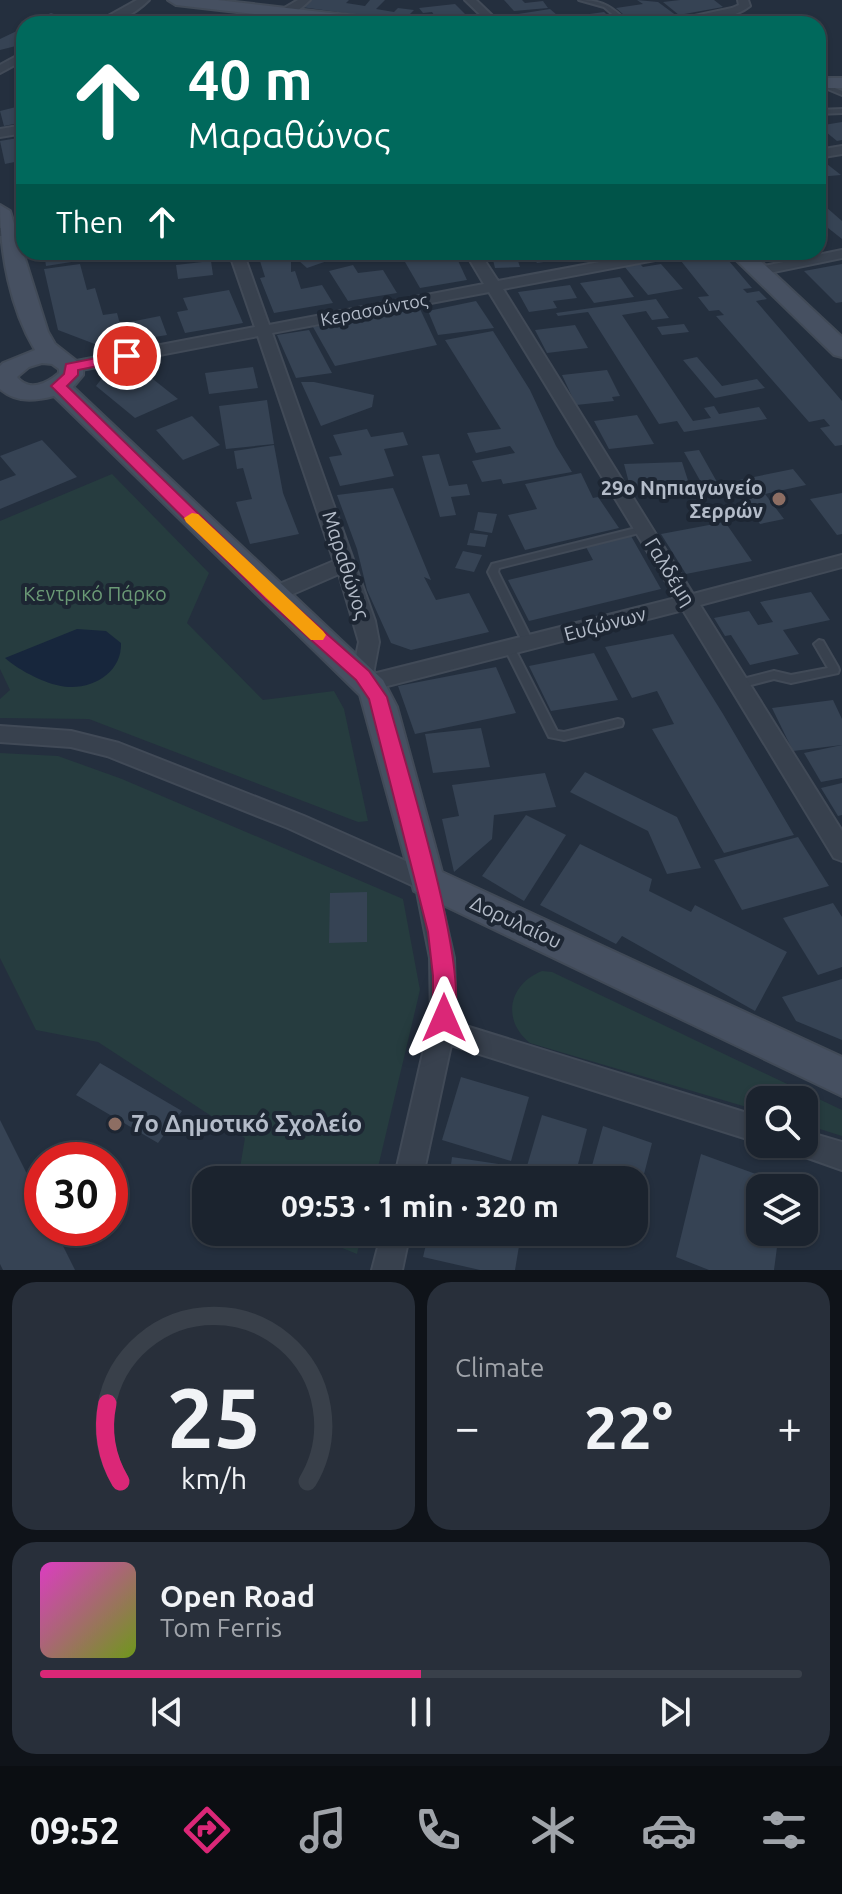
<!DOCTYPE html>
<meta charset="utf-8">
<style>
:root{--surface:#1b232e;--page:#282f3a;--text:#f1f3f6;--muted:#a0a4aa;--line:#39404a;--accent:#db2777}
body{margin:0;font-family:Ubuntu,sans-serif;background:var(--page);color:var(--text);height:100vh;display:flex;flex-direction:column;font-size:30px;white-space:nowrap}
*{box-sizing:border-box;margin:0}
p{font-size:26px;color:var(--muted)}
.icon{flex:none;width:44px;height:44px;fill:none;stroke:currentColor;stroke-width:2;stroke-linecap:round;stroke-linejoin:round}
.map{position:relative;height:1270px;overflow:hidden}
.sheet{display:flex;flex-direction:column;gap:12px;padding:12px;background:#0f1319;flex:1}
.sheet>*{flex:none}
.hud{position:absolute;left:16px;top:16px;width:810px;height:244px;border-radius:24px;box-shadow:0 2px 6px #0004,0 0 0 2px var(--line);background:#00695c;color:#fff;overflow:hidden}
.tools{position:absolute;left:746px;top:1086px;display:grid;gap:16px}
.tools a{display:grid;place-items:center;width:72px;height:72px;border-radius:16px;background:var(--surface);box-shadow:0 2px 6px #0004,0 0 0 2px var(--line);font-size:40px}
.speed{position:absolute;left:24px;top:1142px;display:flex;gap:16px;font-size:40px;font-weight:700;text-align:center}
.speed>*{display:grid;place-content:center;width:104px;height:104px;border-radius:50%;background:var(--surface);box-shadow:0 2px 6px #0004,0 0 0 2px var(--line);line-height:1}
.speed .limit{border:12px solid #d22;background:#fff;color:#111}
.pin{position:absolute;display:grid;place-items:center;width:68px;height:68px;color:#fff;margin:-34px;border:4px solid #fff;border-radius:50%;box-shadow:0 2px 8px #0007}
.me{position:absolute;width:88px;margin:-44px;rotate:0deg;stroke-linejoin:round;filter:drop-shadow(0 0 6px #0008)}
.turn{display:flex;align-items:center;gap:28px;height:168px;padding:0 40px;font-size:36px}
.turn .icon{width:104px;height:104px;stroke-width:2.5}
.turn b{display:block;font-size:56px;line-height:68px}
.then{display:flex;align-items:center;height:76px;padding:0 40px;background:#0003;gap:16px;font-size:30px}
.big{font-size:60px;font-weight:700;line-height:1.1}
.sheet .tile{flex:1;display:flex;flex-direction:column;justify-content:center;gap:12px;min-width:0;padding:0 28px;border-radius:24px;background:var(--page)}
.sheet .dial{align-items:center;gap:0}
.dial svg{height:208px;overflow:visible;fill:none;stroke:var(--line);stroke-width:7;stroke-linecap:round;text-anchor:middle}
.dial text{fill:var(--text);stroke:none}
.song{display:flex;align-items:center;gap:24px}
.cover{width:96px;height:96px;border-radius:12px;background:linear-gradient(135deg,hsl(310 70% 55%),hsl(80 70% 35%))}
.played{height:8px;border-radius:4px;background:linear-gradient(90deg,var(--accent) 50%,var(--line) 50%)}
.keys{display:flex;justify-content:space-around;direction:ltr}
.heat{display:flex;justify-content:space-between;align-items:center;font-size:44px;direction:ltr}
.sheet .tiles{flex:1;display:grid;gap:12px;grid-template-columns:1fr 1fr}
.tile:last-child{grid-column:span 2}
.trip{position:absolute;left:192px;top:1166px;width:456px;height:80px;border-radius:24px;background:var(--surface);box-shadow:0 2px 6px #0004,0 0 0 2px var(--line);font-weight:700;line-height:80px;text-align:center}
.tabs{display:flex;height:128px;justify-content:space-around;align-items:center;background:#0b0e12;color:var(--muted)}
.tabs .icon{width:56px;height:56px}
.tabs .on{color:var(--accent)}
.tabs b{font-size:36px;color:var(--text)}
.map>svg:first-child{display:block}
.green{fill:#263c3f}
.water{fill:#17263c}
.building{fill:#364354}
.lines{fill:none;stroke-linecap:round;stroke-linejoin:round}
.lane-casing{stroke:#414a57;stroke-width:4}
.street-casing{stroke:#414a57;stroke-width:4}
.secondary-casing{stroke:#414a57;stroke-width:4}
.lane{fill:#38414e;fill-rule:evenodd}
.street{fill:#38414e;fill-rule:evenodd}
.secondary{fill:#465061;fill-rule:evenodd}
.route{fill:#db2777;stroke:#8e194d;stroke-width:2}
.slow{fill:#f59e0b}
.education-dot{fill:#8d6e63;stroke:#1d2633;stroke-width:3}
.labels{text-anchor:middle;stroke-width:8;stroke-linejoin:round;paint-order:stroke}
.far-street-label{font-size:18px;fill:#b4bcc9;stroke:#1d2633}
.poi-label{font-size:20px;font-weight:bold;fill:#b4bcc9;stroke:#1d2633;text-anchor:end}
.street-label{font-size:20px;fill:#b4bcc9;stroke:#1d2633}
.park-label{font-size:20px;fill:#6b9a76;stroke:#1d2633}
.near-poi-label{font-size:24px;font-weight:bold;fill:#b4bcc9;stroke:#1d2633;text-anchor:start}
</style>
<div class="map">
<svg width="842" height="1270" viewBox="0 0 842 1270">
<rect width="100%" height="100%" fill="#242f3e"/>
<g class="green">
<polygon points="112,474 209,573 187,623 263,700 334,691 344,709 368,821 358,822 89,719 0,718 0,699 10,690 0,669 0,521"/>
<polygon points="0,753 58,756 122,779 403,899 420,990 375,1180 238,1180 245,1138 98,1042 36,1030 0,958"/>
<path d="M542,971L552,972L842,1110V1136L804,1124V1100H760V1111L530,1043C501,1020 509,984 542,971Z"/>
<polygon points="303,1232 362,1232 357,1254"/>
</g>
<path class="water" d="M77,629L106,631L121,643C122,670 97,688 69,687C48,686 20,671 5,658Z"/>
<g class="building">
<polygon points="305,0 349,0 346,3 365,6 370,0 385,0 376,9 394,12 398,8 414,10 410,14 437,19 432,12 423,13 419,8 455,4 475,24 425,24 301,7"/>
<polygon points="504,0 522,0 525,3 543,1 548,8 514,11"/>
<polygon points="637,0 658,2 677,16 632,22 616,8 643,4"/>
<polygon points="680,0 714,0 723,7 679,15 663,2"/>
<polygon points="550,9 557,15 524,19 518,14"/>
<polygon points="604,12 617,24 559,24 554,19"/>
<polygon points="51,13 69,19 56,24 24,24"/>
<polygon points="21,29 24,30 24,44 0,50 0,39"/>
<polygon points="24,105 24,122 4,126 0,111"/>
<polygon points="842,122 842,140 837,141 826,132 818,132 818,126"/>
<polygon points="24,137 24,160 5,164 0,141"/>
<polygon points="827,164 841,175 818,177 818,166"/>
<polygon points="826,207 842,221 842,239 818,220 818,208"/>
<polygon points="44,252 83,252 84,260 46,266"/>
<polygon points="289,252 353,252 307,268"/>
<polygon points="417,252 454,252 467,280 420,288 401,255"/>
<polygon points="491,252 515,252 520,267 495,268"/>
<polygon points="529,252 589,252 591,255 537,263"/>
<polygon points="723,254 752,288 743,289 747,293 759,291 767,299 756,301 842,401 842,445 835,446 820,428 830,426 824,419 809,422 716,316 724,315 719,310 709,311 698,297 709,296 681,261"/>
<polygon points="291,257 291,272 295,271 301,289 322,285 333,303 274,313 260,278 265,277 260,261"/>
<polygon points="211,261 213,275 178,279 176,265"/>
<polygon points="80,264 87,290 95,288 103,315 117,313 120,324 160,316 167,335 100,346 58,330 44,269"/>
<polygon points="640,264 643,267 661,264 683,289 648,295 624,266"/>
<polygon points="842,264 842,302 836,303 804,271"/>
<polygon points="353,265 358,273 383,270 397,293 348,301 329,271"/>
<polygon points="620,277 634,297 594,303 580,283"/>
<polygon points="570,285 577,298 553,301 557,308 529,312 518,292"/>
<polygon points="229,290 243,323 185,333 177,312 188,310 183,298"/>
<polygon points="656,299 669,318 652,320 646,311 622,315 693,421 711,418 704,408 714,406 719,414 759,407 767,419 684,432 677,421 659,424 588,312 558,316 556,313"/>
<polygon points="476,301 494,328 438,335 428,311"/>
<polygon points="420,309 437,345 335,366 313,327"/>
<polygon points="684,324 689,332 662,335 657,327"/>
<polygon points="575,325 588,348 547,353 535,330"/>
<polygon points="309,330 332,373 296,378 277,335"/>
<polygon points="493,331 530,390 556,446 572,472 503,484 501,479 482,482 472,461 515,453 510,446 476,453 467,433 501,429 445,340"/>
<polygon points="697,357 722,386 757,379 765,388 715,398 683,360"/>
<polygon points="134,364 178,399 135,418 96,386 102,378"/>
<polygon points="253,367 258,388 209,394 205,373"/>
<polygon points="607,370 620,396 612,397 614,401 576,405 562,375"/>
<polygon points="301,382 314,382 374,395 372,407 321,426"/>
<polygon points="267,400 274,444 226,449 219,406"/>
<polygon points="637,415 654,444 609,449 594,421"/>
<polygon points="192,416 220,445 183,460 156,430"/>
<polygon points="367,429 371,437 403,432 408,445 384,449 394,476 340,486 329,457 342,455 333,435"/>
<polygon points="42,440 77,477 0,509 0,481 16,475 0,456"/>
<polygon points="274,445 283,493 299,534 250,544 236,502 252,499 243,468 237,469 234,451"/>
<polygon points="699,450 717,482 702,484 684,452"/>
<polygon points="439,454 449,486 467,484 470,495 451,497 456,515 440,517 422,456"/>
<polygon points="682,462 693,496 640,498 636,483 629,483 624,464"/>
<polygon points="793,469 806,485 765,494 784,519 760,524 729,482"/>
<polygon points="581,473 593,498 598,497 619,528 525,550 508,515 537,509 525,484"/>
<polygon points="393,488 431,580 424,577 436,600 469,593 489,632 411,650 391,643 367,590 357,549 337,495"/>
<polygon points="842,493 842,534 837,535 810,499"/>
<polygon points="478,512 497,514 492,533 474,530"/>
<polygon points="725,522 752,561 686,574 661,534"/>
<polygon points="470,533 488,535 485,547 467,545"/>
<polygon points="631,536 661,589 529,621 508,580 593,560 586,547"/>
<polygon points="463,551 482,555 474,572 455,568"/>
<polygon points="811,592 830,620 783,630 799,654 750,665 731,635 725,636 714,618 749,611 758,625 773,622 760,602"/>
<polygon points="673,634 723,714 794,835 724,853 652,729 674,724 657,691 632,698 605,647"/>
<polygon points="594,653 618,700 551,711 529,666"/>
<polygon points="496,667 516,713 415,734 398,686"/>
<polygon points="833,700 842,719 842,745 793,751 772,708"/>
<polygon points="481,728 490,767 433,773 425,734"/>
<polygon points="842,745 842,778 821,782 804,753"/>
<polygon points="585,772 677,817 701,868 667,874 648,831 570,792"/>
<polygon points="545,773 556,807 494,815 492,839 454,872 442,819 459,816 452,785"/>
<polygon points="842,783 842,815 838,816 821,788"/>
<polygon points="526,815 566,835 524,901 482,876"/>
<polygon points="798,837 829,886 742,910 714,860"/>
<polygon points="580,844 652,879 649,891 691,912 695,905 787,952 755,1011 622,936 616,944 540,905"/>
<polygon points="367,892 367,942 329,943 330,893"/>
<polygon points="833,903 842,917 842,967 818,975 783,918"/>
<polygon points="842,979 842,1040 796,1021 782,997"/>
<polygon points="100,1063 182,1111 158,1143 76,1095"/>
<polygon points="461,1077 529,1097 511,1161 442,1140"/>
<polygon points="542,1115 587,1129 574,1180 527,1166"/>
<polygon points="0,1120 42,1204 42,1228 54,1228 75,1270 3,1270 0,1264"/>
<polygon points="603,1126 652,1143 635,1209 634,1180 588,1180"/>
<polygon points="701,1154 786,1185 786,1188 760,1188 760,1232 779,1232 774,1270 709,1270 676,1257"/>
<polygon points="452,1157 545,1171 544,1180 449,1180"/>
<polygon points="429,1232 521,1234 515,1270 480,1270 423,1257"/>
</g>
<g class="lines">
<defs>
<g id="lane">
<path d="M579,0C604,0 613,8 630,24H624L604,7Z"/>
<polygon points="818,81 842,91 842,95 818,85"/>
<polygon points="842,109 842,113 818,114 818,110"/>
<polygon points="644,526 649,529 647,531 499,568 498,572 534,644 533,647 525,647 488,572 492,564"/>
<polygon points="819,640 823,641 838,667 839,670 838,673 791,683 774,679 739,688 735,687 734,684 735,681 774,671 791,675 828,668 814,644"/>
<polygon points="510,645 515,649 557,731 564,732 618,719 622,720 623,723 622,726 564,740 549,737 505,649"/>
</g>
<g id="street">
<path d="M137,0H149C134,15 115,24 94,24Z"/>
<path d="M298,0H310C296,14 276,24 257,24Z"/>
<polygon points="465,0 476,0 501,24 490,24"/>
<path d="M738,0H748L750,6C731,22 682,24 657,24L732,8L739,5Z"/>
<polygon points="24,52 24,60 0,73 0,65"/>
<polygon points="24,125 24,133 0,137 0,129"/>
<polygon points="842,146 842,154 818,158 818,150"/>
<polygon points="24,224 24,232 0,236 0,228"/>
<polygon points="842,250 842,258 759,275 752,271 759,267"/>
<path d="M229,252H243L269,325L484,284L465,252H479L498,281L653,252H683L676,256L503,289L693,594L842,555V567L700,605L842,831V861L834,858L683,610L368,691L361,688L352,676L359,642L339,574L279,600H265L262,595L265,590L334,561L258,336L71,372L63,367L71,362L255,327ZM489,292L676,598L373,674L379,642L375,621L272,333Z"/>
<polygon points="0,726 71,731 119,743 304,816 435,874 454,958 456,1023 760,1117 760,1143 451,1045 422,1180 394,1180 431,1018 430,958 416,887 288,828 107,756 71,747 0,742"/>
<polygon points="804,1131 842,1142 842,1170 794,1153 790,1144 804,1144"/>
<polygon points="382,1232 410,1232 402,1270 372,1270"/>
</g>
<g id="secondary">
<polygon points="168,0 218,0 383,19 391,24 341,24 176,5"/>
<rect x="818" y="78" width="24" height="10"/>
<path d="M0,205L10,211L48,332L55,344L83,366V375L73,387L383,680L397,707L442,872L842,1057V1096L414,891L360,695L54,396C35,401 16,403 0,389V366L3,363L35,350C10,308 0,253 0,205ZM42,363L52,364L59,369V373C46,384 29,392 17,377L29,367Z"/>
<polygon points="728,252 751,252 842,337 842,357 834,355"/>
</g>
</defs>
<use href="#lane" class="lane-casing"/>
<use href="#street" class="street-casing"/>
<use href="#secondary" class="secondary-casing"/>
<use href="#lane" class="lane"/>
<use href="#street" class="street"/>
<use href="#secondary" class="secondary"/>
</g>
<path class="route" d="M127,352L134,356L132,359L78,370V375L67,386L278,591L369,671L387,697C403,757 474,978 452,1025L444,1028L436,1025L433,1018V976L428,932L369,699L356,680L265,599L51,386L64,374L66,364Z"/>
<polygon class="slow" points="192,513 198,514 323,631 326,635 323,640 311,640 186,522 184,518"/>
<g class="education-dot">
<circle cx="779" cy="499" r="8"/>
<circle cx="115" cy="1124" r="8"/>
</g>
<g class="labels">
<g class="far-street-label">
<text transform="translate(374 310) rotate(-11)" y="6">Κερασούντος</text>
</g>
<g class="poi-label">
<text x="763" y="495">29ο Νηπιαγωγείο<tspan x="763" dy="23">Σερρών</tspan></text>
</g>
<g class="street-label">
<text transform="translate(346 565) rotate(72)" y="7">Μαραθώνος</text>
<text transform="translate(670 572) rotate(58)" y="7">Γαλδέμη</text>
<text transform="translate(605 624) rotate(-15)" y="7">Ευζώνων</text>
<text transform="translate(516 922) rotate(25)" y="7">Δορυλαίου</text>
</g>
<g class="park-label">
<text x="95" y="601">Κεντρικό Πάρκο</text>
</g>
<g class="near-poi-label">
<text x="131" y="1132">7ο Δημοτικό Σχολείο</text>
</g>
</g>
</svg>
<div class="tools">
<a><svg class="icon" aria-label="search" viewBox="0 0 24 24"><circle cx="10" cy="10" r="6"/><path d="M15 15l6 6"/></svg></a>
<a><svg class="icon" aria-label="layers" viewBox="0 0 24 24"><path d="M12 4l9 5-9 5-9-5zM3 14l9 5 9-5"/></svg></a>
</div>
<div class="speed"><div class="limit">30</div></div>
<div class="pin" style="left:127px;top:356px;background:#d93025"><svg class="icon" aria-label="arrive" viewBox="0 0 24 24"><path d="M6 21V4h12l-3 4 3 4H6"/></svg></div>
<svg class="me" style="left:444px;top:1018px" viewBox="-20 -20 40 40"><path d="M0-17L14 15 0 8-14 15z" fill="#db2777" stroke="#fff" stroke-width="4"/></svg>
<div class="trip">09:53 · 1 min · 320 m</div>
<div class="hud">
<div class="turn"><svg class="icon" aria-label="ahead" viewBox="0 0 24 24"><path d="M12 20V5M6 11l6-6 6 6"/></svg><div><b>40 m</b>Μαραθώνος</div></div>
<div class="then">Then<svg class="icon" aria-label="ahead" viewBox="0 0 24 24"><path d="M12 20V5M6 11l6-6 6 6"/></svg></div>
</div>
</div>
<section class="sheet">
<div class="tiles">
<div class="tile dial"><svg viewBox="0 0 100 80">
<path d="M14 69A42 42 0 1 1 86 69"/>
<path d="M14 69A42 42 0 0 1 9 39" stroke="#db2777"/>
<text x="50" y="56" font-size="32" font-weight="700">25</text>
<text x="50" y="72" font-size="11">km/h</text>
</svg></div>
<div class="tile"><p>Climate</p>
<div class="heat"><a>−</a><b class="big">22°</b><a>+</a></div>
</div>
<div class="tile">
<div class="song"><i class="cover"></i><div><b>Open Road</b><p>Tom Ferris</p></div></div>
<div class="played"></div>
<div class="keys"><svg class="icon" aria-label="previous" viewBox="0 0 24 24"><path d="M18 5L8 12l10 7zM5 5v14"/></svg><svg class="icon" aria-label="pause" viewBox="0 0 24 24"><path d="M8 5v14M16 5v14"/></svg><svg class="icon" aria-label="next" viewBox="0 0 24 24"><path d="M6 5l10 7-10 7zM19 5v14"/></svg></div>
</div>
</div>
</section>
<nav class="tabs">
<b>09:52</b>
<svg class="icon on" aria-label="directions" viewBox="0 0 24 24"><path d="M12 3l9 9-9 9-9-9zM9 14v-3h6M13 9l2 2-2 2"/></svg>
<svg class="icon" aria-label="music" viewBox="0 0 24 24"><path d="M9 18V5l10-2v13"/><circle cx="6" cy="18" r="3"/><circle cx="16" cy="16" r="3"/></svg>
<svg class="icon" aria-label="phone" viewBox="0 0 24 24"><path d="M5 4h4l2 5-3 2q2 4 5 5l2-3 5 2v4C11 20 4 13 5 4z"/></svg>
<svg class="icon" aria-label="climate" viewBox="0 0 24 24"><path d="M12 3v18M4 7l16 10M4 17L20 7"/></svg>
<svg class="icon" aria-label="car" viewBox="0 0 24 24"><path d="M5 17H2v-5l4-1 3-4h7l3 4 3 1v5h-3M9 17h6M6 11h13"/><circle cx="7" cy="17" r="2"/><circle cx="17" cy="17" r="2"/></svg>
<svg class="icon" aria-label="filters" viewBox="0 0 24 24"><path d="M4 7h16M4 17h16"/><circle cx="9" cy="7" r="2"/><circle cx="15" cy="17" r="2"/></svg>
</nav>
